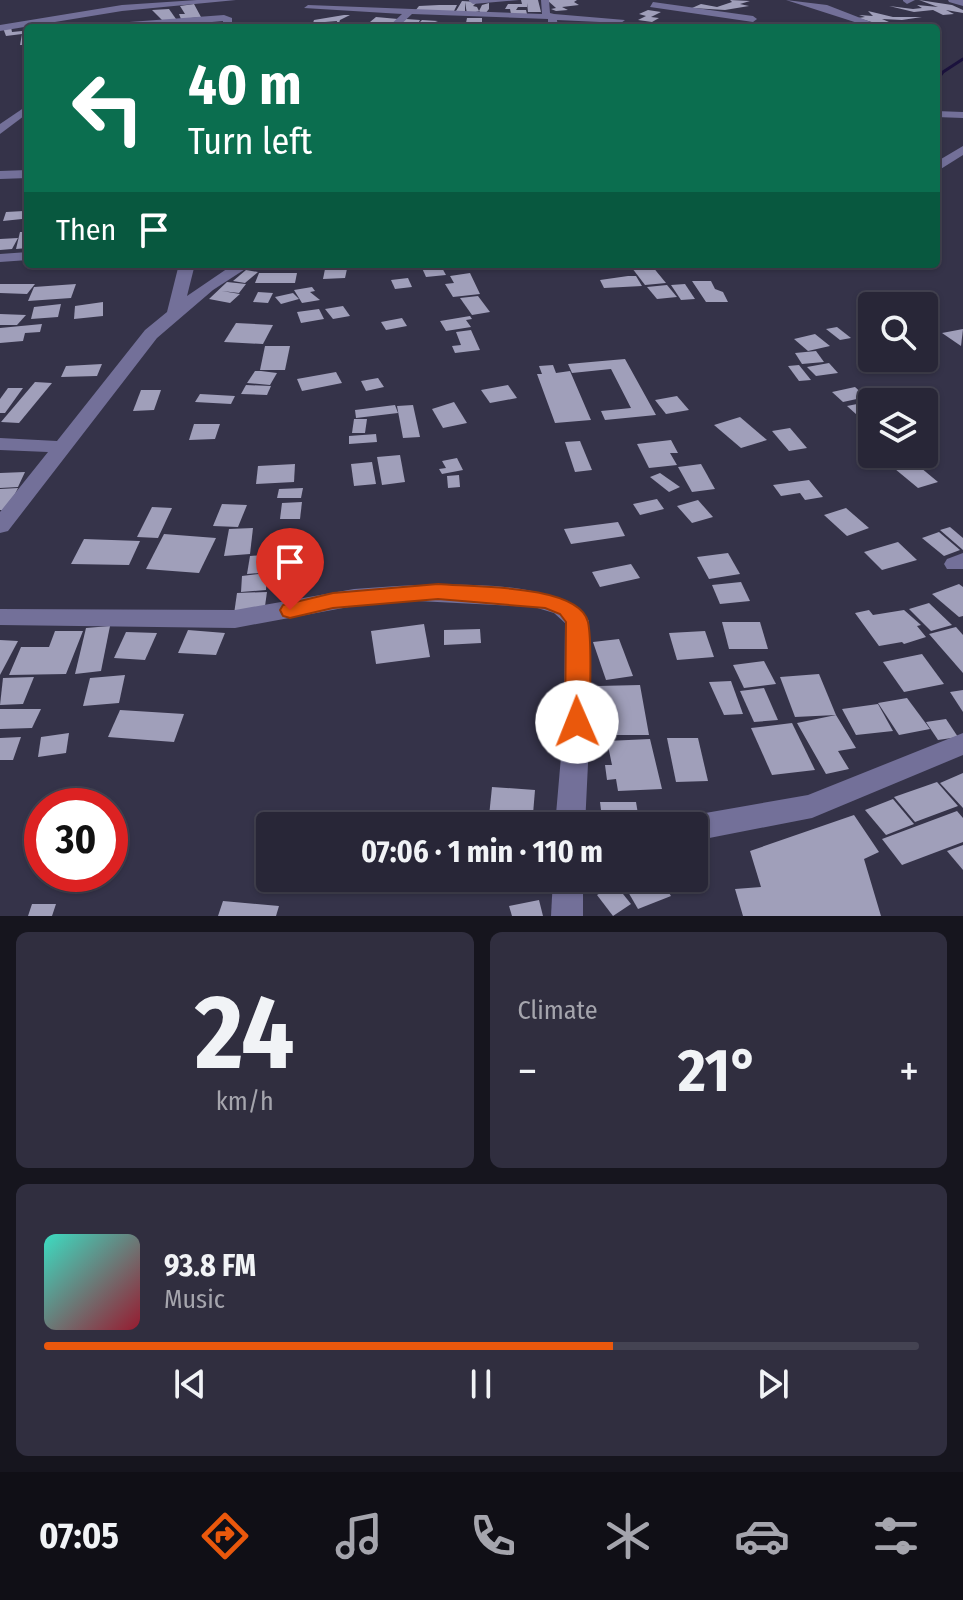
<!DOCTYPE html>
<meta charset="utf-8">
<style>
:root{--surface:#282637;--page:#302e3f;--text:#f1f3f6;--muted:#a5a5ad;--line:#444352;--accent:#ea580c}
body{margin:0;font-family:"Fira Sans Condensed",sans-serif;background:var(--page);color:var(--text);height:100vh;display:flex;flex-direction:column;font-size:30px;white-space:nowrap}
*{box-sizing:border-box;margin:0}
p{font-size:26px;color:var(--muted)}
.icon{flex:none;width:44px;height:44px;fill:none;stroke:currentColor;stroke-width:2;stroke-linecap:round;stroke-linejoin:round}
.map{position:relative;height:916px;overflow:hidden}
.side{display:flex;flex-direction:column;gap:16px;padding:16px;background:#16151e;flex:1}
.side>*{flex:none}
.guide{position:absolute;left:24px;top:24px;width:916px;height:244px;border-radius:8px;box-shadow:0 2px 6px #0004,0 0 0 2px var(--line);background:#0b6e4f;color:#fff;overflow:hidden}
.tools{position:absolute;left:858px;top:292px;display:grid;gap:16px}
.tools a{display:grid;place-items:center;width:80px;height:80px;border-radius:8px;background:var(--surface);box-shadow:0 2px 6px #0004,0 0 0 2px var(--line);font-size:40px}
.speed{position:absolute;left:24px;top:788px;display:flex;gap:16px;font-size:40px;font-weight:700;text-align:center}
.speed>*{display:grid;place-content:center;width:104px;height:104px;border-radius:50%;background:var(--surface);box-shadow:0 2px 6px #0004,0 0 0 2px var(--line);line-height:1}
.speed .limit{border:12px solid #d22;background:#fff;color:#111}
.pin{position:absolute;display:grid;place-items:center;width:68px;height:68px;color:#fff;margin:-82px -34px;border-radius:50% 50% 50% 0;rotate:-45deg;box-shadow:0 0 8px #0007}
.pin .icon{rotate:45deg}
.me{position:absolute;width:88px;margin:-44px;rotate:359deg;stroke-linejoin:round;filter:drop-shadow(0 0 6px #0008)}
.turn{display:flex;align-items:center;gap:28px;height:168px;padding:0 32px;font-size:36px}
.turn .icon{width:104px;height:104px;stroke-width:2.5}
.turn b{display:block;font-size:56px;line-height:68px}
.then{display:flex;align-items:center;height:76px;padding:0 32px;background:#0003;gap:16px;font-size:30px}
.big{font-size:60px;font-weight:700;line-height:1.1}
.side .widget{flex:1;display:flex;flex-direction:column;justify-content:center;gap:12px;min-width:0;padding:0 28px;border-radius:12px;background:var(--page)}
.side .dial{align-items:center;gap:0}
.dial b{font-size:104px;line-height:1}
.song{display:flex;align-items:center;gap:24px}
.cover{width:96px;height:96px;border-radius:12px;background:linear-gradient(135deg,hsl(170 70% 55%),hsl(350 70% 35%))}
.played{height:8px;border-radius:4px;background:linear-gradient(90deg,var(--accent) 65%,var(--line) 65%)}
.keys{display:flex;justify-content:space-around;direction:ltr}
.heat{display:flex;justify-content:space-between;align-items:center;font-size:44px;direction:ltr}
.side .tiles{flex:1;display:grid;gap:16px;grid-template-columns:1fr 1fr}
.widget:last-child{grid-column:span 2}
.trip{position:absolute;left:256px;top:812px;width:452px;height:80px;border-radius:8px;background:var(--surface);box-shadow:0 2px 6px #0004,0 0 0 2px var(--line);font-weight:700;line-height:80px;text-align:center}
.dock{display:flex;height:128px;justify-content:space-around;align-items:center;background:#100f16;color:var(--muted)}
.dock .icon{width:56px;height:56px}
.dock .selected{color:var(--accent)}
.dock b{font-size:36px;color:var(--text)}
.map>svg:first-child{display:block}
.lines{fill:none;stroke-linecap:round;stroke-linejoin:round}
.stream{stroke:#1b123d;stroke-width:3}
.building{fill:#a09fba}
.minor{fill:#737099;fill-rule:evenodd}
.route{fill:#ea580c;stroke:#983908;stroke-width:2}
</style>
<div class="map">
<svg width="963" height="916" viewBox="0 0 963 916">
<rect width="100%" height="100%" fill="#353349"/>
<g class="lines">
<polyline class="stream" points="936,81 943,72 963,59"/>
</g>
<g class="building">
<polygon points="521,0 538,0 541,12 528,12 527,3 527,7 518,7 516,10 526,10 527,14 511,14 510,9 505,9 508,4 522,4"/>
<polygon points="547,0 577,0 574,2 579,5 562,7 568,10 556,11 551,9 556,8"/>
<polygon points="730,0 750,1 740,4 749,6 725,10 692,8 701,4 717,7 732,2"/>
<polygon points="919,0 952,5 963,10 963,13 946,10 954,14 943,15 933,10 914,12 889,6 913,9 922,8 917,5 938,7"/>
<polygon points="462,1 477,2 473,6 477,7 479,11 482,5 489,3 489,9 484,15 478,14 480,11 467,14 465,2 465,11 456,11"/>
<polygon points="194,4 201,17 181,19 179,14 185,14 180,6"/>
<polygon points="439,5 457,5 454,11 415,11 419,6"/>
<polygon points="169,9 176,19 163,21 152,10"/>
<polygon points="648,10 661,12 651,17 659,18 652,22 638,20 646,16 639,14"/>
<polygon points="868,11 893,17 922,17 902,20 882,19 889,22 875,23 858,18 865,17 859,15 873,16"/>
<polygon points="344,15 350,15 340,20 339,23 344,22 345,27 336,27 337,21 313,23 314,20"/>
<polygon points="376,17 398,19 389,28 364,27"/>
<polygon points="467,18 482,18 482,27 469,27 470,22 465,28 457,28 461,23 466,23"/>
<polygon points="406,19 420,20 418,24 422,20 438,21 418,28 394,28"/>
<polygon points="11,27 12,32 22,31 24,35 28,34 28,45 20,45 22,34 6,36 3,28"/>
<polygon points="24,211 22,219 3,221 6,212"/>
<polygon points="20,232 28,232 28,248 16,249"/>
<polygon points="18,238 12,249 0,250 0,239"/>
<polygon points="441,266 446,275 426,277 422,268"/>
<polygon points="652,266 666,283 645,285 632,268"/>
<polygon points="325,269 347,269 345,278 323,279"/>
<polygon points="246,270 258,272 245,283 233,281"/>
<polygon points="259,273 297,273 295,283 255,283"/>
<polygon points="470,273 480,294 453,297 445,284 454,283 450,276"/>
<polygon points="628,276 636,276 642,286 604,288 600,280"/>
<polygon points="408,278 412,287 395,289 391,280"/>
<polygon points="692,281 711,281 715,289 723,292 728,302 706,302"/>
<polygon points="227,282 246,284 239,293 222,291 240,294 230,303 209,299"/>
<polygon points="0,284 35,284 27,294 0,293"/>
<polygon points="76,284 71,298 28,301 34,287"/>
<polygon points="685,284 695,299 681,300 671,285"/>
<polygon points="667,285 677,297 657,299 647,287"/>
<polygon points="312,287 315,291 310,292 320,300 302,303 294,290"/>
<polygon points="258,292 273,293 268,303 253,302"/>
<polygon points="293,293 299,299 281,304 275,297"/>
<polygon points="478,296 490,312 472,315 460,298"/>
<polygon points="103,302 103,316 74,319 75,306"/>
<polygon points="61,304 58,317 31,319 34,307"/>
<polygon points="343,306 350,316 333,319 325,309"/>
<polygon points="319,309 324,319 301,323 297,312"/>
<polygon points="0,314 26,315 17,325 0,325"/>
<polygon points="470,316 472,319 466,320 471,327 446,331 440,321"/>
<polygon points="402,318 407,326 386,330 381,322"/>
<polygon points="236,323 273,325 263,344 224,342"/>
<polygon points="42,324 40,332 25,333 23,341 0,343 0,328"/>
<polygon points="837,327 851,338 840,340 826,329"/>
<polygon points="963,329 961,346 942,333"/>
<polygon points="471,330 480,350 455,353 452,346 461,345 456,332"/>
<polygon points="815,334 830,346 808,351 794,339"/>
<polygon points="265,346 290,346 285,370 260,370"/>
<polygon points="816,351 824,362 802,364 795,353"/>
<polygon points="625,359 656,415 605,420 601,411 631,408 611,369 572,373 568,364"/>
<polygon points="894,359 905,366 889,372 878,366"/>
<polygon points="829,363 838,373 816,376 807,367"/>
<polygon points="102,364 97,376 61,377 66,366"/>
<polygon points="553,365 556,373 570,371 591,420 555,423 537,374 542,374 539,366"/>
<polygon points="799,365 811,380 799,381 788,366"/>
<polygon points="255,371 261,371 277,373 270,385 247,383"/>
<polygon points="336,372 342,383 302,391 297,379"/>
<polygon points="378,378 384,387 366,391 361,381"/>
<polygon points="35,382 52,383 19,423 1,422"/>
<polygon points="246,385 271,386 267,395 241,394"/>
<polygon points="508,385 517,398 490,403 481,390"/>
<polygon points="855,387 866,397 843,402 832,392"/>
<polygon points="8,388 23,388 5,413 0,413 0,399"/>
<polygon points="141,390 161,390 154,410 133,411"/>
<polygon points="200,394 235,396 231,404 195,402"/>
<polygon points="677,396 689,410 666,414 655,400"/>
<polygon points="872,401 872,422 866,423 847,406"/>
<polygon points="454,402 467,423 443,428 432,409"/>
<polygon points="395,405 398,413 356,418 355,410"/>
<polygon points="413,405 420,437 403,438 397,406"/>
<polygon points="740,417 767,440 741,448 714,425"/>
<polygon points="354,419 367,419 365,433 352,433"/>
<polygon points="194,424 220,424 215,439 189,440"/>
<polygon points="790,428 807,448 789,451 772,431"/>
<polygon points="376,434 377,442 349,444 349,436"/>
<polygon points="671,440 678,453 670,453 677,465 649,468 637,444"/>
<polygon points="580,441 592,470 575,472 565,442"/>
<polygon points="400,455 405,482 382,485 377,457"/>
<polygon points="457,458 463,470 442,474 439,469 446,468 442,461"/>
<polygon points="909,458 938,482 918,488 889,464"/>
<polygon points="372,462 376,484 354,486 351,464"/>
<polygon points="295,464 294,482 256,484 258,466"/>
<polygon points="701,464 715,489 692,492 678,467"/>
<polygon points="25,472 18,487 0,488 0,473"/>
<polygon points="660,473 680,487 669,492 650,477"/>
<polygon points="459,475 460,487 448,488 447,476"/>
<polygon points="809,480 823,497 805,500 800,493 781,496 773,485"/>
<polygon points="18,488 7,510 0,510 0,489"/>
<polygon points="303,488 301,498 277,498 279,489"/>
<polygon points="657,499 664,509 640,515 633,504"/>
<polygon points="698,500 713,517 692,523 677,506"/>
<polygon points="302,502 300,519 280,519 282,503"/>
<polygon points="222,504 247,505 238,527 213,526"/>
<polygon points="152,507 172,508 158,538 137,537"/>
<polygon points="846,508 869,528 847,536 824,515"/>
<polygon points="618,522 625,536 571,544 564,529"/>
<polygon points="950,527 963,538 963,550 940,530"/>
<polygon points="253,528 250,554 224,556 229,529"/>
<polygon points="939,532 960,550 944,556 922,538"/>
<polygon points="164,534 216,538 199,573 146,569"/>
<polygon points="84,539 140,541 129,565 71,564"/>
<polygon points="898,542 917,560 882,570 864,552"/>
<polygon points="728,553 740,574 709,579 697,557"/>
<polygon points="273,554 271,572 247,574 250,556"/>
<polygon points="631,564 640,578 600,587 592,572"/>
<polygon points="267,573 266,590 241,592 242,576"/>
<polygon points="741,582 750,601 720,604 712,585"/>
<polygon points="959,584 963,587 963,616 959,617 932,594"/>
<polygon points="267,592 264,613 234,614 237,593"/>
<polygon points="929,603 952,625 931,631 909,609"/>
<polygon points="869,610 873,615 904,610 921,625 917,626 926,637 904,644 902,642 879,646 855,613"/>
<polygon points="722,622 760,622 768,649 729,649"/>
<polygon points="424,624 430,657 376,664 371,631"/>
<polygon points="110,626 101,671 75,674 86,628"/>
<polygon points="956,627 963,635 963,673 929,634"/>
<polygon points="480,629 481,643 444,645 444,630"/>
<polygon points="188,630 225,633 216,655 178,653"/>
<polygon points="55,631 83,631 66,674 9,675 21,647 49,647"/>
<polygon points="705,631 714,657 677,660 669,633"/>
<polygon points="126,632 157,633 145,660 114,658"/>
<polygon points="619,639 633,676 606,680 593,642"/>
<polygon points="0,640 18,641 0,675"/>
<polygon points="922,654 944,684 904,692 883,662"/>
<polygon points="764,661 776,684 744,688 733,665"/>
<polygon points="819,674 836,715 795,717 780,677"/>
<polygon points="125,675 119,703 83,706 90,678"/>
<polygon points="34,677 23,704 0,705 3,678"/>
<polygon points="731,681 743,714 724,715 709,682"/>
<polygon points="640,685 649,735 616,735 613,712 601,712 598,686"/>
<polygon points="764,688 778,720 754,722 740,691"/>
<polygon points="963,690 963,712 950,692"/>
<polygon points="907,698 930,729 899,735 878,703"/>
<polygon points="878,704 893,731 856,735 842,709"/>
<polygon points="0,709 41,709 32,728 0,729"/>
<polygon points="120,710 184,714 174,742 108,737"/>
<polygon points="836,715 856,748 838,751 849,769 826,774 797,723"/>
<polygon points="946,719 958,737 938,740 926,722"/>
<polygon points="792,723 815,770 772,775 751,728"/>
<polygon points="69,733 66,753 38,757 41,737"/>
<polygon points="21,737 13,760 0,760 0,738"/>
<polygon points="667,738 698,738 708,781 676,782"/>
<polygon points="650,739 662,789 618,791 616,779 607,780 605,765 612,765 607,741"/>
<polygon points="963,773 963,808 940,783"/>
<polygon points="937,782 958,806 915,822 894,797"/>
<polygon points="492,787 535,790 532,826 488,826"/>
<polygon points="893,799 914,824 886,835 865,810"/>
<polygon points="600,802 636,802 640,826 603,826"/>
<polygon points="957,811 963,818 963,842 902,865 882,839"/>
<polygon points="854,815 879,852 864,859 881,916 743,916 735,889 761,887 750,851"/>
<polygon points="963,845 963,870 947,851"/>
<polygon points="481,878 559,878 560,886 482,892"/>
<polygon points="620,878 660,878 671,896 638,909"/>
<polygon points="615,884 631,904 613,916 597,895"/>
<polygon points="539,900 543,916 512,916 509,906"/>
<polygon points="223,901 279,906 276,916 218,916"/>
<polygon points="32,904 56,904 52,916 28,916"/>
</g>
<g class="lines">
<g class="minor">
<polygon points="197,0 236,0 122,11 0,31 0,25 122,5"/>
<polygon points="519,0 473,4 469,1 469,0"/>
<polygon points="541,0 549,0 550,13 554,14 625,20 621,23 557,20 558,28 548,28 548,19 412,14 397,28 387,28 402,14 304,8 308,5 542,14"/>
<polygon points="786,0 827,5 881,26 863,28 867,26"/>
<polygon points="915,0 907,4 903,1 903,0"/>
<polygon points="948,0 963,0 963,6 949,2"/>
<polygon points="653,2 753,16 757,19 753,22 650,7"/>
<polygon points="224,15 232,18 232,28 222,28 223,21 146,28 75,26"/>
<polygon points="28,105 28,113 0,134 0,124"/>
<polygon points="936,111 963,112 963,118 936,117"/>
<polygon points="963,146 963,155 936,172 936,162"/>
<polygon points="28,170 28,178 0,179 0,171"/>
<polygon points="28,252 28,260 0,262 0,254"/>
<polygon points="179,264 195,264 187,296 234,264 253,264 213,290 157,338 8,531 0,533 0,512 48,452 0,450 0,438 57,441 145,330 167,312"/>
<polygon points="963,553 963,569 947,569 944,564 947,559"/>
<path d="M397,586C443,584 564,578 589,621L590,722L585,826H555L564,722L565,623L554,613L534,607L418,601L354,606L235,628L0,625V609L235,610L354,589Z"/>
<polygon points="963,733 963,755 812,818 694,841 694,826 680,826 684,819 694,815 808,795"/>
<polygon points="553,878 583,878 583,916 551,916"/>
</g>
</g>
<path class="route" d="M438,584C471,587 579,584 588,622C593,645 589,696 590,722L586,729L577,732L569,729L565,722L566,622L560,614L545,608L438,599L333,608L290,618L283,616L280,610L283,605L333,593Z"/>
</svg>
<div class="tools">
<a><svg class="icon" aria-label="search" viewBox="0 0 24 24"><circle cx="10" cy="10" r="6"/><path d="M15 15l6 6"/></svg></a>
<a><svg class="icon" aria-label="layers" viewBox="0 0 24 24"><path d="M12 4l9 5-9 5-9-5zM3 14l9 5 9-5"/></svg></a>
</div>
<div class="speed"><div class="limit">30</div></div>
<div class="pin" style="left:290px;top:610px;background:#d93025"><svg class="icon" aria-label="arrive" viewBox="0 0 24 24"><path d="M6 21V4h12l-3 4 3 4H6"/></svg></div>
<svg class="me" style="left:577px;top:722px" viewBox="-20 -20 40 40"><circle r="19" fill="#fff"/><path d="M0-13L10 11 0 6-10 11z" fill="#ea580c"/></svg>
<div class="trip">07:06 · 1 min · 110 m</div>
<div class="guide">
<div class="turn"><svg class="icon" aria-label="left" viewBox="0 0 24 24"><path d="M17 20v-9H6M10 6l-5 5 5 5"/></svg><div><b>40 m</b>Turn left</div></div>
<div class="then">Then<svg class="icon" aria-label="arrive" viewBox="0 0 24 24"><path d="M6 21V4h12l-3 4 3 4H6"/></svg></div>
</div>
</div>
<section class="side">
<div class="tiles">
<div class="widget dial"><b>24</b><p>km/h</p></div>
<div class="widget"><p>Climate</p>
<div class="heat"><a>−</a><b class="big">21°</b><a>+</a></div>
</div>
<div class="widget">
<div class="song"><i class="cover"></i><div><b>93.8 FM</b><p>Music</p></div></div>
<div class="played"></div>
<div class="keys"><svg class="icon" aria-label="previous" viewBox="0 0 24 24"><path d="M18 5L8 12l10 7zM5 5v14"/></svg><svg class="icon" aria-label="pause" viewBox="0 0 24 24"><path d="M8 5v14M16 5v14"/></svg><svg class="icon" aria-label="next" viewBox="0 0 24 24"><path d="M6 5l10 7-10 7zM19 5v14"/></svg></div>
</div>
</div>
</section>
<nav class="dock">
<b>07:05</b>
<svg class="icon selected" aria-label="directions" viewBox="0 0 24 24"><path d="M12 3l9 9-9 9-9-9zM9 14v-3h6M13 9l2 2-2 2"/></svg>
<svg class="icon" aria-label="music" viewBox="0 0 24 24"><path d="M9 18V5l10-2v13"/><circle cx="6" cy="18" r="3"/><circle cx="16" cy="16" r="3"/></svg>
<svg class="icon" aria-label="phone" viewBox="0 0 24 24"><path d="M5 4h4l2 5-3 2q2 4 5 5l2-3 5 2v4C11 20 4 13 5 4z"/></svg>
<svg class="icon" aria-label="climate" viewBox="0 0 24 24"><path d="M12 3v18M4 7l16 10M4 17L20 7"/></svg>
<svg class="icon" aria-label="car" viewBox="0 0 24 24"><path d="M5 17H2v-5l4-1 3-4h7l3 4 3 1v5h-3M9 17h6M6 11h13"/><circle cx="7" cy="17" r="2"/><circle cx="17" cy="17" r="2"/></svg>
<svg class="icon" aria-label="filters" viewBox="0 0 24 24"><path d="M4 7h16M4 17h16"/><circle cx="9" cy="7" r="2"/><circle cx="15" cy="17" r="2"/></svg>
</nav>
